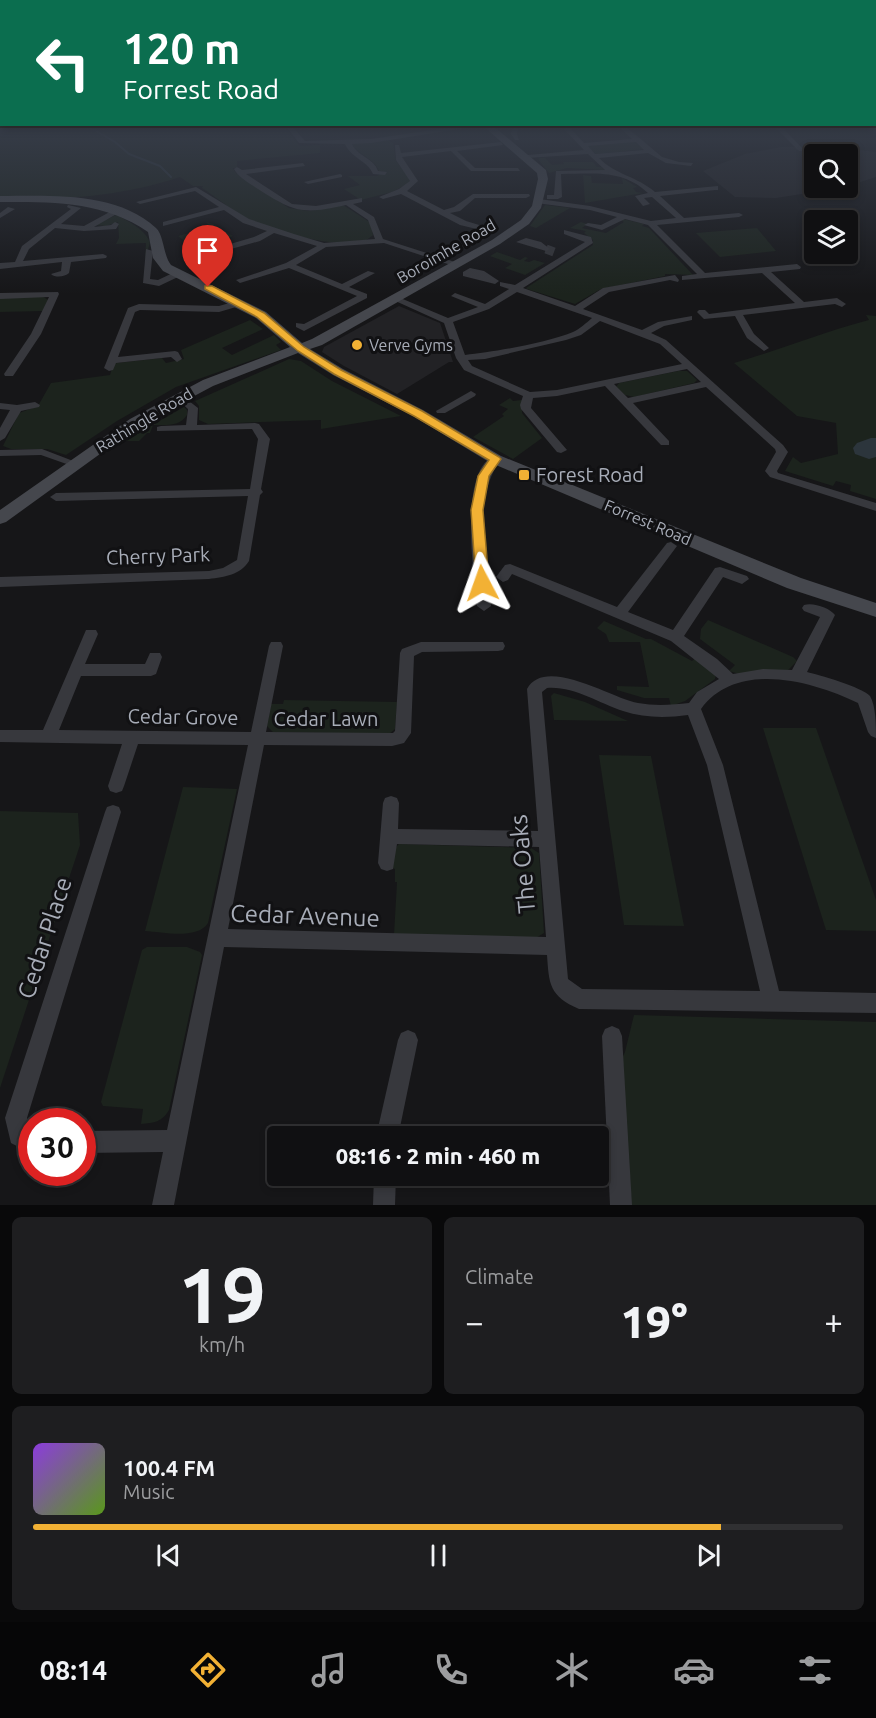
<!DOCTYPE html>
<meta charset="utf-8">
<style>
:root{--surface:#101012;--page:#1e1e20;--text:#f1f3f6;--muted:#9c9d9f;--line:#303032;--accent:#f2b134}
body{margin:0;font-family:Ubuntu,sans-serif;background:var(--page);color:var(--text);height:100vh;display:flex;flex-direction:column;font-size:22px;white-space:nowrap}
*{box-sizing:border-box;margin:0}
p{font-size:20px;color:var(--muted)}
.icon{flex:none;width:33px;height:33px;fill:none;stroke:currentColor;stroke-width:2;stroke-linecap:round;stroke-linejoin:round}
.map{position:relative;height:1205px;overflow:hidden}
.sheet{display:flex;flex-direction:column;gap:12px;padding:12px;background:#09090a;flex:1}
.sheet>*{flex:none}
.hud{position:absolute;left:0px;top:0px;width:876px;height:126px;box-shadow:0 3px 9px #0003,0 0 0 2px var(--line);background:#0b6e4f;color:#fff;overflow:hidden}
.fabs{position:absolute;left:804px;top:144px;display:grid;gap:12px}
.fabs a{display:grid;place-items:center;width:54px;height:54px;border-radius:6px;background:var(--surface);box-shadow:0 3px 9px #0003,0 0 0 2px var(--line);font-size:30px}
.speed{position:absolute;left:18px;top:1108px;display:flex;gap:12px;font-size:30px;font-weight:700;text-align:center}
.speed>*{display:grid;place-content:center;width:78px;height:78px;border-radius:50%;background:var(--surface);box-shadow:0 3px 9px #0003,0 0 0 2px var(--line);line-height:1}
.speed .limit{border:9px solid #d22;background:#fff;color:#111}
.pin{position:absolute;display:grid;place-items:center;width:51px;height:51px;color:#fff;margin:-62px -26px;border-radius:50% 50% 50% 0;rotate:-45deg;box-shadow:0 0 6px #0007}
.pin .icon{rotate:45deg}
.me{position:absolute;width:66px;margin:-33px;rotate:356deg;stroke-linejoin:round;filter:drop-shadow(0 0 4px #0008)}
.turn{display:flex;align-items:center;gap:21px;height:126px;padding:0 24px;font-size:27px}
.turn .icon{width:78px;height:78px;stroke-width:2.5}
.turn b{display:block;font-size:42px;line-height:51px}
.big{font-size:45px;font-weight:800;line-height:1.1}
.sheet .tile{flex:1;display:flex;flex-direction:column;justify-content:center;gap:9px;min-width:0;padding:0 21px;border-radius:9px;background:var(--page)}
.sheet .dial{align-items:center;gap:0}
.dial b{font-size:78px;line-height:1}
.song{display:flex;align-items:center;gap:18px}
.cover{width:72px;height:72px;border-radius:9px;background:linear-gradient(135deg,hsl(270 70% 55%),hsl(90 70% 35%))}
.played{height:6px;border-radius:3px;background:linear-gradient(90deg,var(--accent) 85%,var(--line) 85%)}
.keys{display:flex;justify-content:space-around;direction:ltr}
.heat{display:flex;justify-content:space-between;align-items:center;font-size:33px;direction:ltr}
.sheet .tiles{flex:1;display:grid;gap:12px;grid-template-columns:1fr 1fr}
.tile:last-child{grid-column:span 2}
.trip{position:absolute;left:267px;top:1126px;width:342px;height:60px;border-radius:6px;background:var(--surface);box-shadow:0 3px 9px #0003,0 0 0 2px var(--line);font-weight:800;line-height:60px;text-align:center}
.tab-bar{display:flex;height:96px;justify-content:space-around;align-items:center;background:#060607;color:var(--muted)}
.tab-bar .icon{width:42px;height:42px}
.tab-bar .current{color:var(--accent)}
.tab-bar b{font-size:27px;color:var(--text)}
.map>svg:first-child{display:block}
.built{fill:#222225}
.green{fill:#1c231d}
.water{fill:#2c353c}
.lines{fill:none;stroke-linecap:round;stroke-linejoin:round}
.stream{stroke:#2c353c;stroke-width:2}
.street-tunnel{stroke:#333438;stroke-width:9;stroke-dasharray:9 4.5;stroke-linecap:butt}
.street{fill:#37383d;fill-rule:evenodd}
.secondary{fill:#45474d;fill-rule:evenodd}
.route{fill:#f2b134;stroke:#9d7322;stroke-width:1.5}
.poi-dot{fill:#f2b134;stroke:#111113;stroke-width:2}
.labels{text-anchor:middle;stroke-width:6;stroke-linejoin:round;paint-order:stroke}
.far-street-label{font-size:16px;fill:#a8adb8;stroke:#111113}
.far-poi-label{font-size:16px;fill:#a8adb8;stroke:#111113;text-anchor:start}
.poi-label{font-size:20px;fill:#a8adb8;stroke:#111113;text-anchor:start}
.street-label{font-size:20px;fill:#a8adb8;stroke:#111113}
.near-street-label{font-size:24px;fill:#a8adb8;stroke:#111113}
</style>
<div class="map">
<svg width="876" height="1205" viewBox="0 0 876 1205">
<rect width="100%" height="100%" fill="#161618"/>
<g class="built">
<polygon points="824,146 876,152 876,177 848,186 848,154 814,154 814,188 840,188 776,198 735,197 703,171 745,154 781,147"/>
<polygon points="399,306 440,323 453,362 449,362 397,394 344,366 322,352 324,347"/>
</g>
<g class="green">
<path d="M0,125H283L300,146L320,145V153L237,161V168H233L235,172L289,208L309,211L343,205L371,223L373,235C354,256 271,231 248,219C231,210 219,199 202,188L203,186H193L180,177C120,197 62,200 0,199Z"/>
<path d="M388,140L393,143L396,161L409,178L410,183L392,192L361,200L344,189L360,185L348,176H377L380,174C376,158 359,156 351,143Z"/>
<polygon points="635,142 645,149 596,154 587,146"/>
<polygon points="540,158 545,158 552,165 564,164 563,162 593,162 597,167 601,167 605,170 567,168 549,173 538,159"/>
<polygon points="583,175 591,176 592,183 623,184 622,178 637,187 633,188 636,192 643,193 585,203"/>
<polygon points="545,205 570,208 536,228 530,226"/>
<path d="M116,215C130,222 143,228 150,242L145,261L146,243L116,244L119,238L118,222L106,226L95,225Z"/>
<polygon points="623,219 644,224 642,226 649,228 693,275 665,274 665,276 601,289 575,304 527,289 526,288 593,245 593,240 584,233 586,231 570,228 581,222 587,224 582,228 606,233 624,222 621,220"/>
<polygon points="206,222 213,224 233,236 228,238 221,233 187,243 178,236 211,227"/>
<polygon points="757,228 776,251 720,257 696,233"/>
<polygon points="497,252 520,260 525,257 528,258 524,261 529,262 534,260 545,263 525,275 505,268 512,264 490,256"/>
<polygon points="42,296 48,300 43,311 0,312 0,298"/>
<path d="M866,315L876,316V499L850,491L851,485L836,481L833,486L785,471L793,457L801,463L838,454L836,423L797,416L734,363C780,350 823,332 869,320Z"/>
<polygon points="250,320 263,329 222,348 232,355 274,335 281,342 276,345 281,350 176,387 117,421 66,455 47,449 11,449 3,446 19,413 38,406 51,383 110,375 113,365 117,363 162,358 166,363 184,359 181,350"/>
<polygon points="289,359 301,361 332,381 401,416 321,429 321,420 208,424 199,420 199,406 195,401"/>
<polygon points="678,371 687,371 697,380 694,383 634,397 625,395 616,387 619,383"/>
<polygon points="510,398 513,401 522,400 522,413 542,438 513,459 473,437 504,416 502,414 508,409 499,405"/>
<path d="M184,407L187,410V415C179,427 166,425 153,425L150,433H147L139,441H124Z"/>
<polygon points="708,620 793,657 797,661 788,670 739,674 729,671 735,665 700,639 701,629"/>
<polygon points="604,621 646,639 651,639 692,661 697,657 716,674 715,679 685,701 671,706 669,698 644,698 617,690 617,686 649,687 640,642 609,642 606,634 597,628"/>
<polygon points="554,693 585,702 628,721 554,720 551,696"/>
<polygon points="284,700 397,702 395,729 389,734 273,732 267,726 271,704 283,704"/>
<polygon points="763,728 816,728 876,900 876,931 826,930"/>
<polygon points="599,755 651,756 684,926 624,925"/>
<path d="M183,787L237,789L208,923C197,940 163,932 145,931Z"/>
<polygon points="0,811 78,813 80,845 0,1088"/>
<polygon points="399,844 531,848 539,853 544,933 534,939 394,935 397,882 395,882 395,869 392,868 394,849"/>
<path d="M147,947H187L200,952L202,955L169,1110C162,1122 154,1123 141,1124L143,1109L103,1106L101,1102L142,950Z"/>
<polygon points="634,1015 876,1022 876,1205 631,1205 619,1065 625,1052"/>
</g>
<polygon class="water" points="871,438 876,438 876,457 869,459 855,454 853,448 857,443"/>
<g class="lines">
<polyline class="stream" points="86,125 115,142 129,154 160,166 171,177"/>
<polyline class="street-tunnel" points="546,249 554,252"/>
<g class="street">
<path d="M285,125H291L305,141L371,139L466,125H484L371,143L352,144C357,156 374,158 378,171L387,172L385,175L373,174C368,161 351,158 345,144L299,143Z"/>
<polygon points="513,125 519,125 517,134 519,140 515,140 511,134"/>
<path d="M563,125H572L569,127L584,143L632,139L617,125H624L662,157L679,162L693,163L691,166L666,163L648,153L599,158C614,174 638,177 655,192L718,186V190H715L660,196L684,218L739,213L743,215L739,217L657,225L705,273L797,264L801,267L800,269L771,272L804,302L837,298L846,304L842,307L835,304L743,315L754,334L769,348L764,351L747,338L735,316L704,319L697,312L699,310H705L709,314L795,303L762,273L682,280V276L697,274L648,225L625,219L602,230L584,225L588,223L601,225L617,217L590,210L536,203L535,201L539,199L590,206L651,221L676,218L652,197L644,198L650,204L643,206L635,196L648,193C622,169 594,174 561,174L562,197L558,199H547V195H554L556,171L605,170L588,154L526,158L528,155L584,150L563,128ZM636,142L644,150L595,154L588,146Z"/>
<polygon points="773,125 780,125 803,149 803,151 799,151"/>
<polygon points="501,142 503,145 457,151 475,168 518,168 520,171 471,171 451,151 402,157 418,181 407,191 444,210 454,207 473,194 529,194 530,196 526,198 475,198 460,211 450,213 466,221 489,228 489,232 460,225 401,194 383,199 379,197 399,189 410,181 396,160 395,145 399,145 401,153"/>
<path d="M303,163L305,166L246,174L292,204L316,206L362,198V202L353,204L374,217L383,239L461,264L454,266L384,243L326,247L296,265L342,284L368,271L375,273L349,287L367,294V298L304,331L296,327V323L304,324L357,296L289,268L240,283L236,280L286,263L317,246L274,233L260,241L206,256H203V252L254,237L267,231L243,223L224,210L163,226V222L219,207L195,191L140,204L136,202L196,187L249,219L294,234L324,243L375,239L368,220L346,205C302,215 294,212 258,189C249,183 238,177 234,169L237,167L242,170Z"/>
<polygon points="340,174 342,175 342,177 308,184 304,182"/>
<path d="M68,205L81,208L61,224L84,226L117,208H120V212L94,227L111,225L115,222L119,224L116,229L84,231L55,228L29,249L23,261L103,254L107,256L106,258L71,262L69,273C65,277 55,278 51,274L61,271L62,262L0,269V263L15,262L22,246L71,209L67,207Z"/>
<polygon points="8,207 15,209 0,218 0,213"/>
<path d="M564,230L591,237L593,243L523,288L575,306L603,288L675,275L679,280L678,282L670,280L609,292L583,309L642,330L658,322L692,316V320L664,326L651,333L666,340L783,445L788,452L777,471L778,473L876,503V511L770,477L765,471L776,452L775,449L706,387L633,403L669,441V445H661L605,386L557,396L533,398L531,408L567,450L561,453L557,452L521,409L520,405L523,396L464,370L456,358L444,323L391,299L398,297L448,318L478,307L451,296L455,293L485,304L509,289L500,286V282L515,285L585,242L564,234ZM517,292L592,318C586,323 580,329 573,332C546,343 494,352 465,355L453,322L489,309ZM600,321L660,344L682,364L557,390L530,392L472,366L468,360L485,359L566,340L581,335ZM687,369L701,382L628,398L614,384Z"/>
<polygon points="526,238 541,242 550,249 546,251 516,242"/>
<polygon points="146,249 153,251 150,279 158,280 177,271 181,274 180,276 159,286 143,283"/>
<polygon points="470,268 484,271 499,281 495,284 463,276 463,272"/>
<polygon points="58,292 59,294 41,334 13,376 5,376 4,374 31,334 49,297 0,299 0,293"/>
<polygon points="240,300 244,303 243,305 219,312 140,310 135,312 118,357 175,351 178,352 182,359 177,362 171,357 116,363 113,370 109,371 104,368 128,308 139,304 219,306"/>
<polygon points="471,391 476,394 475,396 445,413 437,413 436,411"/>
<path d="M180,394L198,408L197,425L255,423L259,424L270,439L261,489L263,492L260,495L249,561C240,575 225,577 209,579L0,587V577L209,571L223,568L237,560L248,496L56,501L50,497L56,493L250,489L258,439L252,429L157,431V427L161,426L186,425L188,409L175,397Z"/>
<polygon points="35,402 40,405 39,407 21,411 5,438 0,441 0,428 10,410 0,409 0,403 17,405"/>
<polygon points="42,449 81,464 75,467 41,455 0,456 0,450"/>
<path d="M495,456L501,459C471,500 486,559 491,606L484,611L477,606C474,576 458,468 495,456Z"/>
<path d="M671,542L677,546L628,612L673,630L715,568L720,567L747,576L749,579L742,584L723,577L684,636L717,659L733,674L763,669L792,670L820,617L804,611L802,608L804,605C813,602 830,608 835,615L807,672C819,675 862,687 870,696C876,706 876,726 876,738L871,736L868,732L858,703C812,681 737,660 701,709L723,765L779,991L876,993V1013L579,1009C549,996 549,984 547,955L224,947L174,1205H152L163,1152L82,1153V1131L167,1130L248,745L138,744L124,786L122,791L116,793L110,791L108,786L122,744L0,742V730H43L86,630H96L98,634L85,664H145L150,653H160L162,657L156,674L151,676H81L59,730L251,732L269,646L271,642H281L283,646L266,732L393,733L395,731L400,653L402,649L421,642H503L505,646L503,650L498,651L422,652L414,656L411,733L404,743L392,746L264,745L228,929L546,937L539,847L397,844L393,869L387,871L381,869L378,863L383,803L385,798L391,796L397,798L399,803L398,829L538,831L527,689C545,655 613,699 638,703C654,706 672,705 689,703L697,692L719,679L671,641L512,574L508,580L503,582L496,577L505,565L510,564L617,607L667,543ZM547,688C574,686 598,703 623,711C644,718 666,718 688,715L707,765L760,991L582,989L568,979L542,692Z"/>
<polygon points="113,805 119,807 121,812 27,1118 29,1129 32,1130 32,1154 11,1143 5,1118 105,812 107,807"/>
<polygon points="612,1026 619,1029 622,1036 632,1205 610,1205 602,1036 605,1029"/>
<polygon points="408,1030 415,1033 418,1040 398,1137 376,1137 398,1040 401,1033"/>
<polygon points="374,1176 396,1176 395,1205 373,1205"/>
</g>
<path class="secondary" d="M482,125H492L546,170L548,179L541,208L529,224L500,244L322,345L310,349L343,369L423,410L501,456L801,578L876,603V617L787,588L489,462L413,416L333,375L298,353L213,386L140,425L6,522L0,524V510L130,419L203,380L290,347L256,318L163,271L153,258L148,232C103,201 53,202 0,202V196C50,196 116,191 156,228C164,235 163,255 171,265L266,312L302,343L312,339L492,240L521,220L532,206L538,179L537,173Z"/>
</g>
<linearGradient id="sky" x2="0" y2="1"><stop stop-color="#0c0c0d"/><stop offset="0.43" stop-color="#363c48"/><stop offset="1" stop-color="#363c48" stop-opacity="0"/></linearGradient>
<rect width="876" height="294" fill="url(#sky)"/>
<polygon class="route" points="205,286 212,286 264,313 304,347 341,370 422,411 499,457 501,459 489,476 483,510 489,583 487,587 478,587 476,583 471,510 478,476 489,460 414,416 334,374 298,351 257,317 205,289"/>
<g class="poi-dot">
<circle cx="357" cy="345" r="6"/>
<rect x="518" y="469" width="12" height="12" rx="3"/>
</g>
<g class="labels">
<g class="far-street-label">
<text transform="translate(446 251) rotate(-30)" y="6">Boroimhe Road</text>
<text transform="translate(144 420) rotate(-31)" y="6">Rathingle Road</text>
<text transform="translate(648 522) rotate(23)" y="6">Forrest Road</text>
</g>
<g class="far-poi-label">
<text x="369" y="351">Verve Gyms</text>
</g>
<g class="poi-label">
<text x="536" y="482">Forest Road</text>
</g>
<g class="street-label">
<text transform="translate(158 556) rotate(-2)" y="7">Cherry Park</text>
<text transform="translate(183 717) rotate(1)" y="7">Cedar Grove</text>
<text x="326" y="726">Cedar Lawn</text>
</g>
<g class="near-street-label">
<text transform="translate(523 864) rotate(-95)" y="8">The Oaks</text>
<text transform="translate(305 916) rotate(2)" y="8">Cedar Avenue</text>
<text transform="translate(45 938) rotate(-72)" y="8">Cedar Place</text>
</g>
</g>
</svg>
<div class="fabs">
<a><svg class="icon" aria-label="search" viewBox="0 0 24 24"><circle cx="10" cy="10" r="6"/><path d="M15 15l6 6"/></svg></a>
<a><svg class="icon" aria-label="layers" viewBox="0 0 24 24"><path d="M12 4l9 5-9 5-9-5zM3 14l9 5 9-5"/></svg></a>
</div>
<div class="speed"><div class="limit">30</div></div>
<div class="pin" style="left:208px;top:287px;background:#d93025"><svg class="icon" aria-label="arrive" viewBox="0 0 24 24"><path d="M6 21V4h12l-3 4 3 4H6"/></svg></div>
<svg class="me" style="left:482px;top:583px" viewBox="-20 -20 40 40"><path d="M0-17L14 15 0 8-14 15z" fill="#f2b134" stroke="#fff" stroke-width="4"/></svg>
<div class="trip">08:16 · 2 min · 460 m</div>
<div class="hud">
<div class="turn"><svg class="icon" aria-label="left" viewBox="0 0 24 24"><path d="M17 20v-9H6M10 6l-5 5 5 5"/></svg><div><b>120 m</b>Forrest Road</div></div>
</div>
</div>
<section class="sheet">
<div class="tiles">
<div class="tile dial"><b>19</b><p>km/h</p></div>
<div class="tile"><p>Climate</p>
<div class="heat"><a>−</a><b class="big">19°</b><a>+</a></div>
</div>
<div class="tile">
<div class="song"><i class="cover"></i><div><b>100.4 FM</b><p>Music</p></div></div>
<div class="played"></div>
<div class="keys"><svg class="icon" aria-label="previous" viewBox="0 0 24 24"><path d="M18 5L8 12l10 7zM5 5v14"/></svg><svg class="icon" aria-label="pause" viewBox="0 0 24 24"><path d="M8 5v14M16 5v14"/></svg><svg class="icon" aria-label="next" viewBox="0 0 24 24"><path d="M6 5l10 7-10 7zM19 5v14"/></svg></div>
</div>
</div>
</section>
<nav class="tab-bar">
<b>08:14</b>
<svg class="icon current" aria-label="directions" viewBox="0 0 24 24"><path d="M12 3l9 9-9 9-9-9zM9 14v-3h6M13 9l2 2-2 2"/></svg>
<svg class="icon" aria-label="music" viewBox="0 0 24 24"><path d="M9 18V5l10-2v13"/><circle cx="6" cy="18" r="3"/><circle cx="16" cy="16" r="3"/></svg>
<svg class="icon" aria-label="phone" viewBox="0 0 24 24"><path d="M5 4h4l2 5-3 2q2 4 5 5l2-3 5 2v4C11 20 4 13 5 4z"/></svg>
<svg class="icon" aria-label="climate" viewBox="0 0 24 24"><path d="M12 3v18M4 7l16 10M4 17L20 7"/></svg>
<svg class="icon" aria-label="car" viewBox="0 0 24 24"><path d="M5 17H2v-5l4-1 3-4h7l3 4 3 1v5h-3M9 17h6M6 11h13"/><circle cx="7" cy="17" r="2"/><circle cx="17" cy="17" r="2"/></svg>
<svg class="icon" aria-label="filters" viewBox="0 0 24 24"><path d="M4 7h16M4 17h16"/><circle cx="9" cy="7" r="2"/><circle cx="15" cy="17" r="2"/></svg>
</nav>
